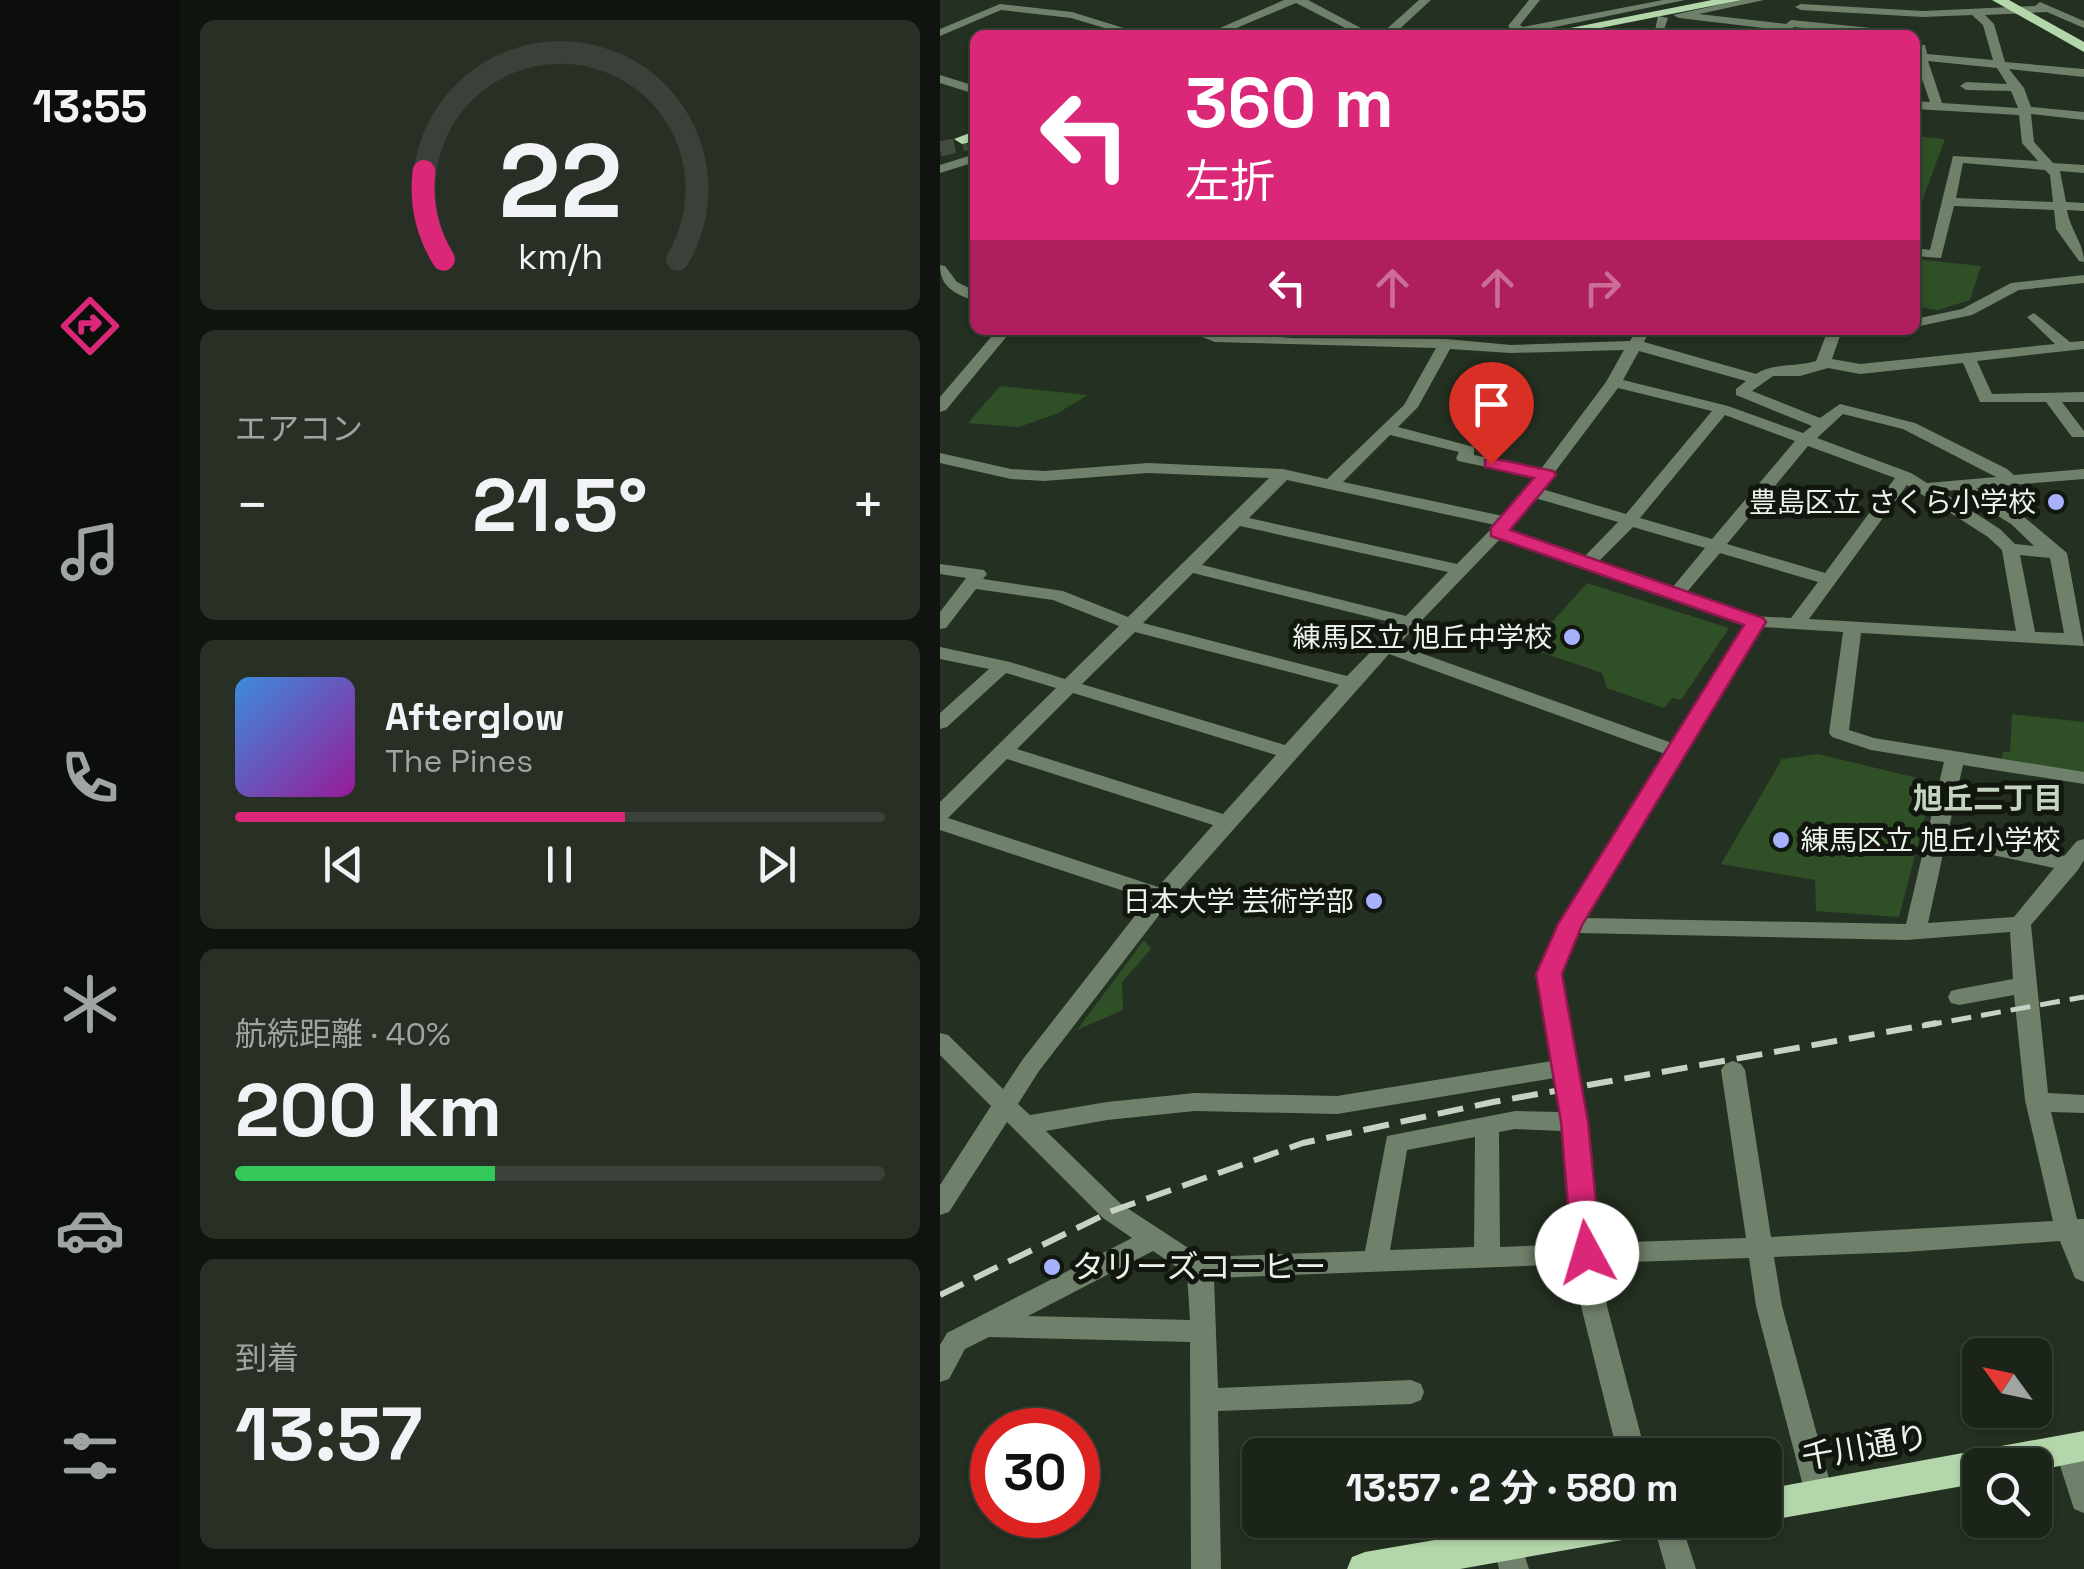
<!DOCTYPE html>
<html lang="ja">
<meta charset="utf-8">
<style>
:root{--surface:#1b2419;--page:#283026;--text:#f1f3f6;--muted:#a0a4a2;--line:#394138;--accent:#db2777}
body{margin:0;font-family:"Space Grotesk","Noto Sans JP",sans-serif;background:var(--page);color:var(--text);height:100vh;display:flex;flex-direction:column;font-size:38px;white-space:nowrap}
*{box-sizing:border-box;margin:0}
p{font-size:32px;color:var(--muted)}
.icon{flex:none;width:55px;height:55px;fill:none;stroke:currentColor;stroke-width:2;stroke-linecap:round;stroke-linejoin:round}
.map{position:relative;flex:1;overflow:hidden}
.drawer{display:flex;flex-direction:column;gap:20px;padding:20px;background:#0f140e;width:760px}
.drawer>*{flex:none}
.banner{position:absolute;left:30px;top:30px;width:950px;height:305px;border-radius:15px;box-shadow:0 2px 8px #0004,0 0 0 2px var(--line);background:#db2777;color:#fff;overflow:hidden}
.needle{width:65px;rotate:303deg}
.controls{position:absolute;left:1022px;top:1338px;display:grid;gap:20px}
.controls a{display:grid;place-items:center;width:90px;height:90px;border-radius:15px;background:var(--surface);box-shadow:0 2px 8px #0004,0 0 0 2px var(--line);font-size:50px}
.speed{position:absolute;left:30px;top:1408px;display:flex;gap:20px;font-size:50px;font-weight:700;text-align:center}
.speed>*{display:grid;place-content:center;width:130px;height:130px;border-radius:50%;background:var(--surface);box-shadow:0 2px 8px #0004,0 0 0 2px var(--line);line-height:1}
.speed .limit{border:15px solid #d22;background:#fff;color:#111}
.pin{position:absolute;display:grid;place-items:center;width:85px;height:85px;color:#fff;margin:-102px -42px;border-radius:50% 50% 50% 0;rotate:-45deg;box-shadow:0 0 10px #0007}
.pin .icon{rotate:45deg}
.me{position:absolute;width:110px;margin:-55px;rotate:354deg;stroke-linejoin:round;filter:drop-shadow(0 0 8px #0008)}
.turn{display:flex;align-items:center;gap:35px;height:210px;padding:0 50px;font-size:45px}
.turn .icon{width:130px;height:130px;stroke-width:2.5}
.turn b{display:block;font-size:70px;line-height:85px}
.lanes{display:flex;align-items:center;height:95px;padding:0 50px;background:#0003;justify-content:center;gap:50px;direction:ltr}
.lanes .off{opacity:.35}
.big{font-size:75px;font-weight:700;line-height:1.1}
.drawer .tile{flex:1;display:flex;flex-direction:column;justify-content:center;gap:15px;min-width:0;padding:0 35px;border-radius:15px;background:var(--page)}
.drawer .dial{align-items:center;gap:0}
.dial svg{height:260px;overflow:visible;fill:none;stroke:var(--line);stroke-width:7;stroke-linecap:round;text-anchor:middle}
.dial text{fill:var(--text);stroke:none}
.song{display:flex;align-items:center;gap:30px}
.cover{width:120px;height:120px;border-radius:15px;background:linear-gradient(135deg,hsl(210 70% 55%),hsl(300 70% 35%))}
.played{height:10px;border-radius:5px;background:linear-gradient(90deg,var(--accent) 60%,var(--line) 60%)}
.keys{display:flex;justify-content:space-around;direction:ltr}
.heat{display:flex;justify-content:space-between;align-items:center;font-size:55px;direction:ltr}
.charge{height:15px;border-radius:8px;background:linear-gradient(90deg,#34c759 40%,var(--line) 0)}
.trip{position:absolute;left:302px;top:1438px;width:540px;height:100px;border-radius:15px;background:var(--surface);box-shadow:0 2px 8px #0004,0 0 0 2px var(--line);font-weight:700;line-height:100px;text-align:center}
main{display:flex;flex:1;min-height:0}
.tabs{display:flex;flex-direction:column;width:180px;justify-content:space-around;align-items:center;background:#0b0e0a;color:var(--muted)}
.tabs .icon{width:70px;height:70px}
.tabs .on{color:var(--accent)}
.tabs b{font-size:45px;color:var(--text)}
.map>svg:first-child{display:block}
.green{fill:#2f4f26}
.lines{fill:none;stroke-linecap:round;stroke-linejoin:round}
.major-tunnel{stroke:#424d3f;stroke-width:15;stroke-dasharray:15 8;stroke-linecap:butt}
.minor{fill:#70816b;fill-rule:evenodd}
.major{fill:#b3d6aa;fill-rule:evenodd}
.rail-far1{stroke:#c8d1c6;stroke-width:5;stroke-dasharray:20 10;stroke-linecap:butt}
.rail{stroke:#c8d1c6;stroke-width:6;stroke-dasharray:26 12;stroke-linecap:butt}
.route{fill:#db2777;stroke:#8e194d;stroke-width:2.5}
.poi-dot{fill:#a7b1fc;stroke:#11160f;stroke-width:4}
.labels{text-anchor:middle;stroke-width:10;stroke-linejoin:round;paint-order:stroke}
.poi-label{font-size:28px;fill:#ecf4ea;stroke:#11160f;text-anchor:end}
.neighbourhood-label{font-size:30px;font-weight:bold;fill:#c5d4c1;stroke:#11160f}
.near-poi-label{font-size:32px;fill:#ecf4ea;stroke:#11160f;text-anchor:start}
.near-street-label{font-size:32px;fill:#ecf4ea;stroke:#11160f}
</style>
<main>
<nav class="tabs">
<b>13:55</b>
<svg class="icon on" aria-label="directions" viewBox="0 0 24 24"><path d="M12 3l9 9-9 9-9-9zM9 14v-3h6M13 9l2 2-2 2"/></svg>
<svg class="icon" aria-label="music" viewBox="0 0 24 24"><path d="M9 18V5l10-2v13"/><circle cx="6" cy="18" r="3"/><circle cx="16" cy="16" r="3"/></svg>
<svg class="icon" aria-label="phone" viewBox="0 0 24 24"><path d="M5 4h4l2 5-3 2q2 4 5 5l2-3 5 2v4C11 20 4 13 5 4z"/></svg>
<svg class="icon" aria-label="climate" viewBox="0 0 24 24"><path d="M12 3v18M4 7l16 10M4 17L20 7"/></svg>
<svg class="icon" aria-label="car" viewBox="0 0 24 24"><path d="M5 17H2v-5l4-1 3-4h7l3 4 3 1v5h-3M9 17h6M6 11h13"/><circle cx="7" cy="17" r="2"/><circle cx="17" cy="17" r="2"/></svg>
<svg class="icon" aria-label="filters" viewBox="0 0 24 24"><path d="M4 7h16M4 17h16"/><circle cx="9" cy="7" r="2"/><circle cx="15" cy="17" r="2"/></svg>
</nav>
<section class="drawer">
<div class="tile dial"><svg viewBox="0 0 100 80">
<path d="M14 69A42 42 0 1 1 86 69"/>
<path d="M14 69A42 42 0 0 1 8 42" stroke="#db2777"/>
<text x="50" y="56" font-size="32" font-weight="700">22</text>
<text x="50" y="72" font-size="11">km/h</text>
</svg></div>
<div class="tile"><p>エアコン</p>
<div class="heat"><a>−</a><b class="big">21.5°</b><a>+</a></div>
</div>
<div class="tile">
<div class="song"><i class="cover"></i><div><b>Afterglow</b><p>The Pines</p></div></div>
<div class="played"></div>
<div class="keys"><svg class="icon" aria-label="previous" viewBox="0 0 24 24"><path d="M18 5L8 12l10 7zM5 5v14"/></svg><svg class="icon" aria-label="pause" viewBox="0 0 24 24"><path d="M8 5v14M16 5v14"/></svg><svg class="icon" aria-label="next" viewBox="0 0 24 24"><path d="M6 5l10 7-10 7zM19 5v14"/></svg></div>
</div>
<div class="tile"><p>航続距離 · 40%</p><b class="big">200 km</b><div class="charge"></div></div>
<div class="tile"><p>到着</p><b class="big">13:57</b></div>
</section>
<div class="map">
<svg width="1144" height="1569" viewBox="0 0 1144 1569">
<rect width="100%" height="100%" fill="#243021"/>
<g class="green">
<polygon points="975,136 1005,139 982,201 975,200"/>
<polygon points="975,259 1041,266 1030,300 998,310 975,307"/>
<polygon points="60,386 148,395 118,413 79,427 28,423"/>
<polygon points="647,583 789,628 741,700 732,698 724,708 667,688 662,673 589,648"/>
<polygon points="1072,714 1144,722 1144,773 1061,761 1063,752 1070,752"/>
<polygon points="878,754 994,782 959,917 876,911 875,880 781,864 842,759"/>
<polygon points="204,940 211,949 182,982 183,1010 137,1030"/>
</g>
<g class="lines">
<polyline class="major-tunnel" points="0,149 27,143"/>
<g class="minor">
<polygon points="344,0 368,0 434,35 419,35 356,3 280,35 264,35"/>
<polygon points="479,0 491,0 453,35 440,35"/>
<polygon points="589,0 600,0 580,25 583,27 723,0 745,0 581,34 552,35 571,29 568,26"/>
<polygon points="801,0 824,0 759,14 846,24 851,20 972,32 978,35 975,38 975,35 938,35 854,27 849,31 739,18 733,15"/>
<path d="M1100,2L1144,21V28L1107,12L1045,15L1054,24L1065,62L1144,69V77L1069,69L1084,88L1091,107L1144,112V120L1091,114L1094,142L1113,163L1144,165V173L1120,171L1126,202L1144,203V211L1127,210C1130,230 1144,243 1144,262L1139,261L1116,229L1114,210L1014,206L1001,258L975,256V248L990,250L1013,156L1098,161L1082,143L1079,115L975,109V101L990,102L975,59L977,45H985L987,54L1053,60L1043,25L1032,15L983,17L861,10L855,7L861,4L983,11L1095,6ZM988,61L1057,68L1067,84L1026,82L1020,86L1026,90L1071,91L1078,108L1002,103ZM1023,163L1105,170L1110,175L1113,202L1016,198Z"/>
<polygon points="60,4 132,12 206,35 188,35 131,18 61,10 0,36 0,29"/>
<polygon points="718,16 728,18 724,30 738,35 714,35"/>
<polygon points="76,29 92,35 72,34 72,30"/>
<polygon points="243,32 252,33 254,35 237,35"/>
<polygon points="0,75 35,86 35,94 0,83"/>
<polygon points="35,154 35,162 0,173 0,165"/>
<path d="M0,265L5,266L17,282L35,291V301C15,294 0,287 0,265Z"/>
<polygon points="1144,275 1144,283 1079,290 1032,315 975,327 975,319 1022,309 1071,283"/>
<path d="M1094,313L1130,342L1144,341V349L1037,361L1052,394L1144,392V402H1122L1144,431V437H1132L1106,402H1040L1023,363L920,374L888,368L860,376H833L812,391L880,418L900,404L975,423L1067,469L1074,475L1144,469V479L1036,488L1083,516L1127,553L1144,646L921,633L909,730L934,738L1144,772V784L1023,765L1008,832L1124,856L1137,841L1144,839V860L1138,870L1091,925L1108,1093L1144,1095V1113L1111,1112L1137,1219H1144V1282L1135,1278L1120,1241L965,1252L834,1257L842,1306L894,1497L890,1506L880,1510L870,1506L866,1497L816,1306L809,1258L662,1263L667,1306L706,1455H678L641,1306L637,1264L274,1278L278,1388L471,1380L481,1384L484,1392L481,1400L471,1404L278,1411L281,1569H251L250,1342L49,1337L25,1349L9,1379L0,1382V1345L7,1333L192,1238L163,1218L67,1122L9,1212L0,1215V1185L51,1106L0,1055V1033L8,1035L63,1089L83,1059L208,899L0,830V802L116,688L66,673L7,727L0,729V713L49,669L0,659V647L70,662L125,679L179,626L113,600L36,589L6,628L0,629V612L26,578L0,574V564L44,570L47,574L43,579L123,591L188,617L329,478L208,473L104,481L71,479L0,463V453L71,469L104,471L208,463L343,469L387,479L464,405L496,348L275,342L244,330L352,338L506,339L571,345L690,341L696,330H710L704,342L816,374C832,363 857,367 876,361L888,330H946L939,334L901,333L892,359L920,364L1115,344L1087,317ZM510,349L571,353L684,350L666,382L601,469L534,455V447L458,427L478,407ZM699,351L806,381L796,389V395L872,426L863,433L788,406L683,380ZM678,388L772,411L686,514L602,489ZM903,414L963,429L1056,477L987,483L971,473L877,438ZM785,415L855,441L772,539L700,518ZM450,435L519,452L516,458L518,461L594,477L563,516L403,482ZM868,446L955,478L885,573L787,544ZM347,480L555,525L517,564L309,518ZM967,485L1048,537L1062,550L1076,631L869,619ZM1016,490L1071,524L1094,546L1075,544L1060,529L1001,491ZM595,498L678,522L644,557L569,530ZM300,526L508,572L466,616L262,565ZM693,527L765,548L732,588L658,562ZM560,539L805,626L732,743L458,645ZM780,553L878,582L851,618L810,616L746,593ZM1080,555L1110,558L1124,633L1095,632ZM253,573L458,624L407,676L203,623ZM822,627L903,632L889,733L892,737L931,750L1004,762L966,924L645,918ZM195,632L399,685L345,745L142,684ZM449,654L725,754L619,925L598,975L612,1061L397,1096L255,1093L167,1102L90,1115L78,1104L99,1071L230,901ZM133,693L336,755L283,814L77,749ZM67,759L273,825L218,887L8,818ZM1005,845L1114,868L1074,917L988,923ZM1070,932L1073,979L1019,989L1011,991L1008,997L1011,1003L1019,1005L1074,995L1085,1100L1113,1221L831,1237L805,1070L801,1064L793,1061L785,1064L781,1070L806,1238L660,1243L646,1122L620,975L638,933L966,940ZM615,1078L620,1112L575,1111L447,1136L425,1251L262,1257L181,1204L106,1131L167,1120L255,1111L397,1114ZM575,1129L623,1131L635,1244L560,1247L559,1132ZM535,1137L534,1247L450,1250L467,1150ZM213,1251L247,1274L250,1320L88,1316Z"/>
<polygon points="57,330 72,330 6,410 0,412 0,397"/>
<polygon points="1129,1438 1139,1441 1144,1454 1144,1513 1134,1509 1115,1450 1119,1441"/>
<polygon points="712,1520 740,1520 756,1569 726,1569"/>
<polygon points="567,1529 577,1533 589,1569 559,1569 553,1542 557,1533"/>
</g>
<g class="major">
<polygon points="772,0 802,0 625,35 595,35"/>
<polygon points="1052,0 1069,0 1144,42 1144,52"/>
<polygon points="35,131 35,141 22,144 14,139"/>
<polygon points="1144,1431 1144,1461 1095,1471 1095,1465 1040,1465 1040,1483 825,1521 822,1520 825,1489"/>
<polygon points="611,1520 723,1520 718,1532 705,1536 520,1569 407,1569 412,1557 425,1552"/>
</g>
<polyline class="rail-far1" points="982,1026 1144,997"/>
<polyline class="rail" points="0,1295 172,1211 363,1143 553,1102 997,1023"/>
</g>
<polygon class="route" points="551,458 613,471 616,475 570,530 823,618 826,622 642,925 622,974 648,1122 661,1253 657,1261 647,1265 637,1261 632,1253 621,1122 596,974 618,924 804,625 551,536 551,528 594,478 545,467 545,460"/>
<g class="poi-dot">
<circle cx="1116" cy="502" r="10"/>
<circle cx="632" cy="637" r="10"/>
<circle cx="841" cy="840" r="10"/>
<circle cx="434" cy="901" r="10"/>
<circle cx="112" cy="1267" r="10"/>
</g>
<g class="labels">
<g class="poi-label">
<text x="1096" y="512">豊島区立 さくら小学校</text>
<text x="612" y="647">練馬区立 旭丘中学校</text>
<text x="861" y="850" text-anchor="start">練馬区立 旭丘小学校</text>
<text x="414" y="911">日本大学 芸術学部</text>
</g>
<g class="neighbourhood-label">
<text x="1048" y="809">旭丘二丁目</text>
</g>
<g class="near-poi-label">
<text x="132" y="1278">タリーズコーヒー</text>
</g>
<g class="near-street-label">
<text transform="translate(925 1447) rotate(-10)" y="11">千川通り</text>
</g>
</g>
</svg>
<div class="controls">
<a><svg class="needle" viewBox="-14 -14 28 28"><path d="M0-13l5 13h-10z" fill="#e53935"/><path d="M0 13l5-13h-10z" fill="#a0a4a2"/></svg></a>
<a><svg class="icon" aria-label="search" viewBox="0 0 24 24"><circle cx="10" cy="10" r="6"/><path d="M15 15l6 6"/></svg></a>
</div>
<div class="speed"><div class="limit">30</div></div>
<div class="pin" style="left:551px;top:464px;background:#d93025"><svg class="icon" aria-label="arrive" viewBox="0 0 24 24"><path d="M6 21V4h12l-3 4 3 4H6"/></svg></div>
<svg class="me" style="left:647px;top:1253px" viewBox="-20 -20 40 40"><circle r="19" fill="#fff"/><path d="M0-13L10 11 0 6-10 11z" fill="#db2777"/></svg>
<div class="trip">13:57 · 2 分 · 580 m</div>
<div class="banner">
<div class="turn"><svg class="icon" aria-label="left" viewBox="0 0 24 24"><path d="M17 20v-9H6M10 6l-5 5 5 5"/></svg><div><b>360 m</b>左折</div></div>
<div class="lanes"><svg class="icon" aria-label="left" viewBox="0 0 24 24"><path d="M17 20v-9H6M10 6l-5 5 5 5"/></svg><svg class="icon off" aria-label="ahead" viewBox="0 0 24 24"><path d="M12 20V5M6 11l6-6 6 6"/></svg><svg class="icon off" aria-label="ahead" viewBox="0 0 24 24"><path d="M12 20V5M6 11l6-6 6 6"/></svg><svg class="icon off" aria-label="right" viewBox="0 0 24 24"><path d="M7 20v-9h11M14 6l5 5-5 5"/></svg></div>
</div>
</div>
</main>
